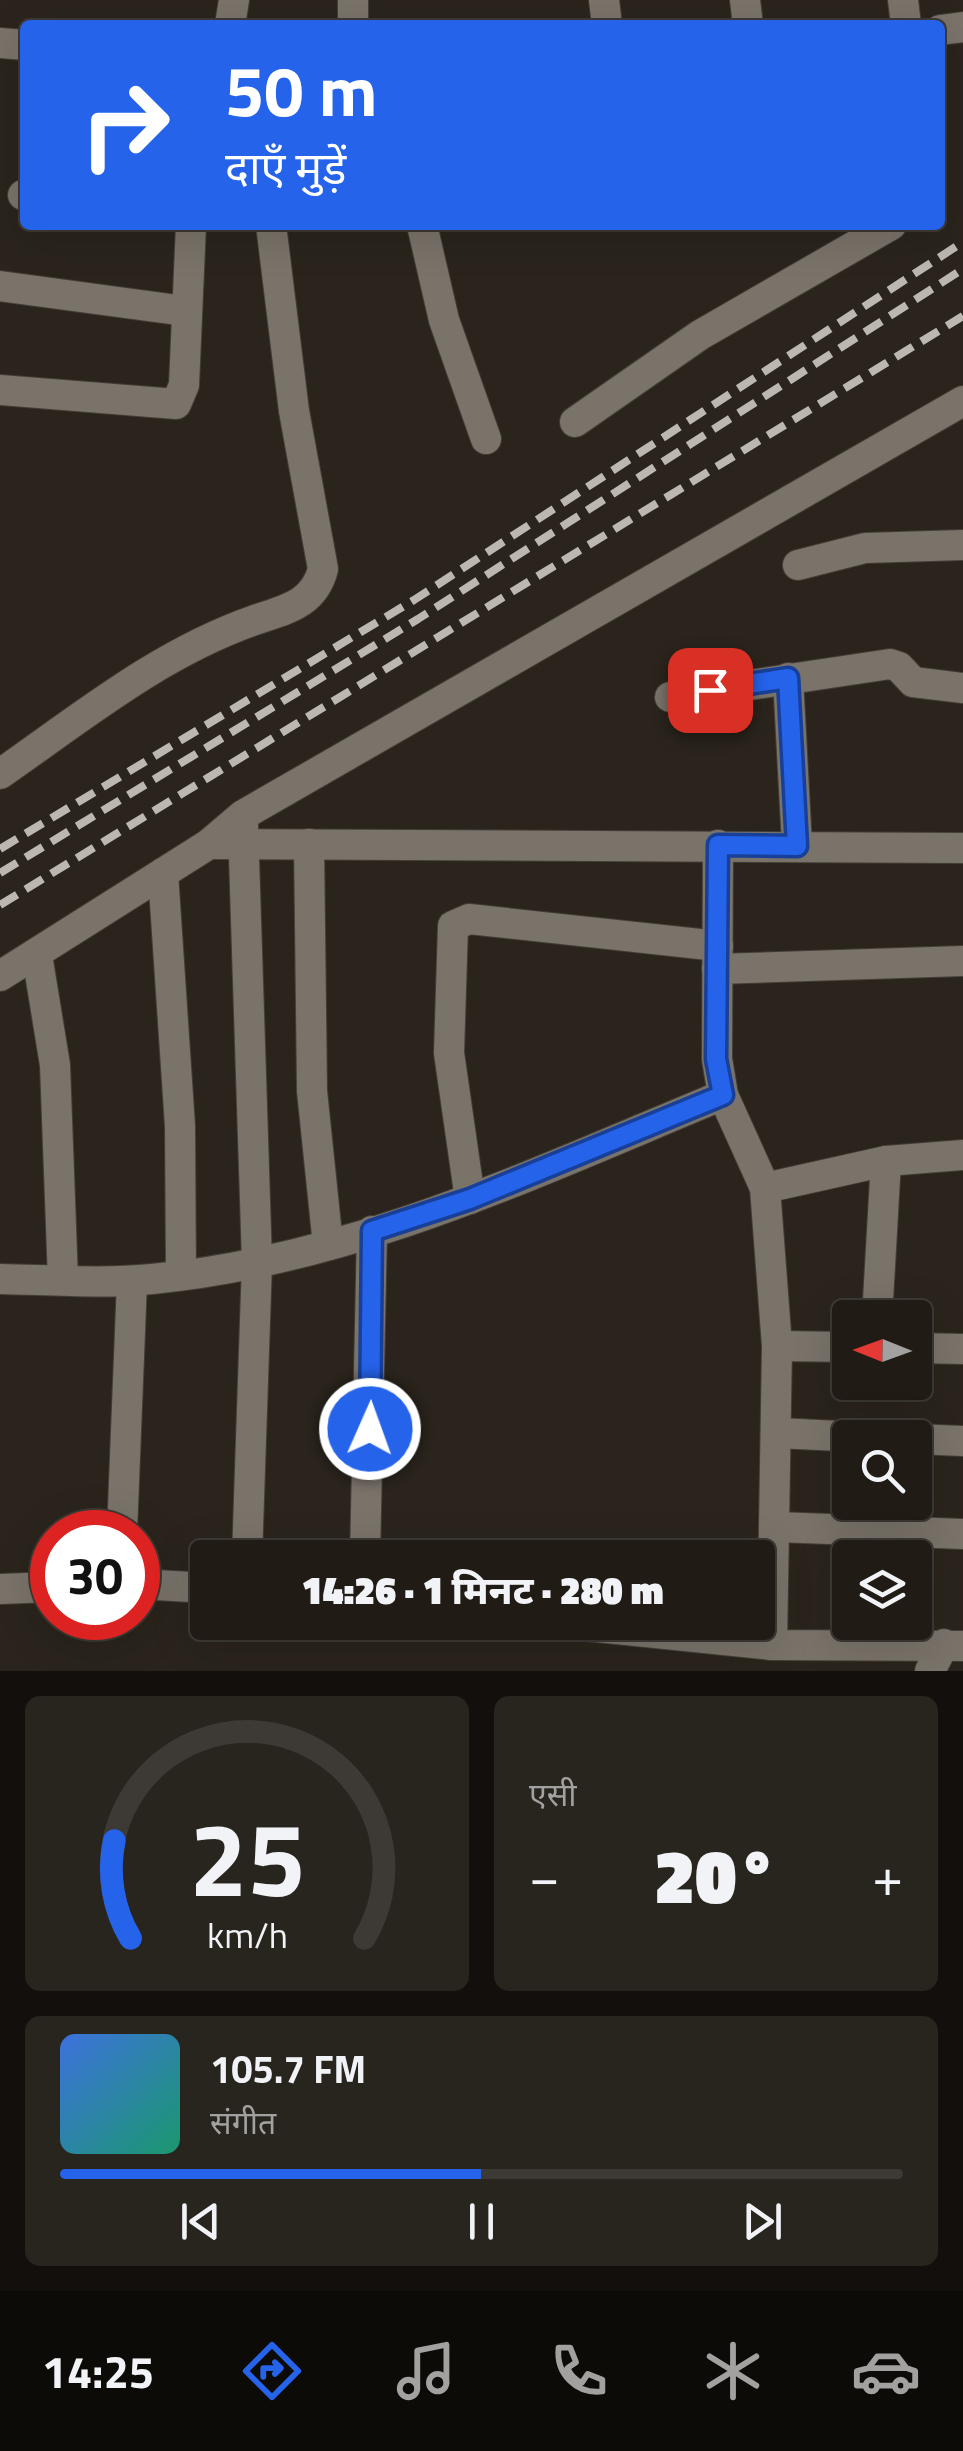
<!DOCTYPE html>
<html lang="hi">
<meta charset="utf-8">
<style>
:root{--surface:#201b15;--page:#28241e;--text:#f1f3f6;--muted:#a2a1a0;--line:#3d3934;--accent:#2563eb}
body{margin:0;font-family:"Titillium Web","Noto Sans Devanagari",sans-serif;background:var(--page);color:var(--text);height:100vh;display:flex;flex-direction:column;font-size:38px;white-space:nowrap}
*{box-sizing:border-box;margin:0}
p{font-size:32px;color:var(--muted)}
.icon{flex:none;width:55px;height:55px;fill:none;stroke:currentColor;stroke-width:2;stroke-linecap:round;stroke-linejoin:round}
.map{position:relative;height:1671px;overflow:hidden}
.side{display:flex;flex-direction:column;gap:25px;padding:25px;background:#120f0c;flex:1}
.side>*{flex:none}
.banner{position:absolute;left:20px;top:20px;width:925px;height:210px;border-radius:10px;box-shadow:0 10px 40px #0002,0 0 0 2px var(--line);background:#2563eb;color:#fff;overflow:hidden}
.needle{width:65px;rotate:271deg}
.tools{position:absolute;left:832px;top:1300px;display:grid;gap:20px}
.tools a{display:grid;place-items:center;width:100px;height:100px;border-radius:10px;background:var(--surface);box-shadow:0 10px 40px #0002,0 0 0 2px var(--line);font-size:50px}
.speed{position:absolute;left:30px;top:1510px;display:flex;gap:20px;font-size:50px;font-weight:700;text-align:center}
.speed>*{display:grid;place-content:center;width:130px;height:130px;border-radius:50%;background:var(--surface);box-shadow:0 10px 40px #0002,0 0 0 2px var(--line);line-height:1}
.speed .limit{border:15px solid #d22;background:#fff;color:#111}
.pin{position:absolute;display:grid;place-items:center;width:85px;height:85px;color:#fff;margin:-42px;border-radius:20px;box-shadow:0 5px 15px #0006}
.me{position:absolute;width:110px;margin:-55px;rotate:2deg;stroke-linejoin:round;filter:drop-shadow(0 0 8px #0008)}
.turn{display:flex;align-items:center;gap:35px;height:210px;padding:0 40px;font-size:45px}
.turn .icon{width:130px;height:130px;stroke-width:2.5}
.turn b{display:block;font-size:70px;line-height:85px}
.big{font-size:75px;font-weight:800;line-height:1.1}
.side .tile{flex:1;display:flex;flex-direction:column;justify-content:center;gap:15px;min-width:0;padding:0 35px;border-radius:15px;background:var(--page)}
.side .dial{align-items:center;gap:0}
.dial svg{height:260px;overflow:visible;fill:none;stroke:var(--line);stroke-width:7;stroke-linecap:round;text-anchor:middle}
.dial text{fill:var(--text);stroke:none}
.song{display:flex;align-items:center;gap:30px}
.cover{width:120px;height:120px;border-radius:15px;background:linear-gradient(135deg,hsl(220 70% 55%),hsl(160 70% 35%))}
.played{height:10px;border-radius:5px;background:linear-gradient(90deg,var(--accent) 50%,var(--line) 50%)}
.keys{display:flex;justify-content:space-around;direction:ltr}
.heat{display:flex;justify-content:space-between;align-items:center;font-size:55px;direction:ltr}
.side .tiles{flex:1;display:grid;gap:25px;grid-template-columns:1fr 1fr}
.tile:last-child{grid-column:span 2}
.trip{position:absolute;left:190px;top:1540px;width:585px;height:100px;border-radius:10px;background:var(--surface);box-shadow:0 10px 40px #0002,0 0 0 2px var(--line);font-weight:800;line-height:100px;text-align:center}
.tabs{display:flex;height:160px;justify-content:space-around;align-items:center;background:#0d0b08;color:var(--muted)}
.tabs .icon{width:70px;height:70px}
.tabs .selected{color:var(--accent)}
.tabs b{font-size:45px;color:var(--text)}
.map>svg:first-child{display:block}
.lines{fill:none;stroke-linecap:round;stroke-linejoin:round}
.minor-casing{stroke:#433e38;stroke-width:32}
.minor{stroke:#7a736a;stroke-width:30}
.rail{stroke:#bcb7b1;stroke-width:8;stroke-dasharray:20 10;stroke-linecap:butt}
.route-casing{stroke:#184099;stroke-width:25}
.route{stroke:#2563eb;stroke-width:18}
</style>
<div class="map">
<svg width="963" height="1671" viewBox="0 0 963 1671">
<rect width="100%" height="100%" fill="#2a241c"/>
<g class="lines">
<defs>
<g id="minor">
<polyline points="604,0 607,25"/>
<polyline points="745,0 748,25"/>
<polyline points="903,0 906,25"/>
<polyline points="230,25 234,0"/>
<polyline points="353,25 353,0"/>
<polyline points="940,30 963,27"/>
<polyline points="0,43 25,45"/>
<polyline points="23,195 25,195"/>
<polyline points="422,225 444,320 486,439"/>
<polyline points="0,286 185,311"/>
<polyline points="0,390 176,404 184,385 191,225"/>
<polyline points="575,422 700,335 891,225"/>
<polyline points="798,565 865,548 963,545"/>
<polyline points="788,678 797,845"/>
<polyline points="670,697 890,664 899,667 913,682 963,688"/>
<path d="M0,774C82,717 160,653 255,620C287,609 314,604 323,569L294,411L271,225"/>
<polyline points="243,826 257,1262 247,1558"/>
<polyline points="209,844 963,848"/>
<polyline points="309,844 312,1091 328,1245"/>
<polyline points="718,845 717,1059 723,1095 765,1188 777,1346 772,1645"/>
<polyline points="163,873 180,1126 181,1275"/>
<polyline points="37,955 55,1065 63,1280"/>
<polyline points="717,969 963,961"/>
<polyline points="0,976 209,844 243,815 963,401"/>
<polyline points="765,1188 886,1161 963,1155"/>
<polyline points="470,1199 449,1053 453,926 469,919 718,946"/>
<path d="M0,1279C50,1280 102,1284 152,1279C353,1260 539,1171 723,1095"/>
<polyline points="877,1318 886,1161"/>
<polyline points="777,1346 850,1347"/>
<polyline points="915,1348 963,1349"/>
<polyline points="777,1433 882,1438"/>
<polyline points="915,1439 963,1441"/>
<polyline points="776,1527 963,1534"/>
<polyline points="122,1532 132,1281"/>
<polyline points="365,1558 372,1231"/>
<polyline points="138,1584 208,1588"/>
<polyline points="0,1589 52,1587"/>
<polyline points="548,1622 772,1645 963,1646"/>
<polyline points="930,1671 944,1644"/>
</g>
</defs>
<use href="#minor" class="minor-casing"/>
<use href="#minor" class="minor"/>
<g class="rail">
<polyline points="0,849 414,600 963,242"/>
<polyline points="0,873 418,619 963,269"/>
<polyline points="0,905 963,316"/>
</g>
</g>
<g class="lines">
<defs>
<polyline id="route" points="370,1429 372,1231 470,1199 723,1095 716,1059 718,845 797,846 788,678 710,690"/>
</defs>
<use href="#route" class="route-casing"/>
<use href="#route" class="route"/>
</g>
</svg>
<div class="tools">
<a><svg class="needle" viewBox="-14 -14 28 28"><path d="M0-13l5 13h-10z" fill="#e53935"/><path d="M0 13l5-13h-10z" fill="#a2a1a0"/></svg></a>
<a><svg class="icon" aria-label="search" viewBox="0 0 24 24"><circle cx="10" cy="10" r="6"/><path d="M15 15l6 6"/></svg></a>
<a><svg class="icon" aria-label="layers" viewBox="0 0 24 24"><path d="M12 4l9 5-9 5-9-5zM3 14l9 5 9-5"/></svg></a>
</div>
<div class="speed"><div class="limit">30</div></div>
<div class="pin" style="left:710px;top:690px;background:#d93025"><svg class="icon" aria-label="arrive" viewBox="0 0 24 24"><path d="M6 21V4h12l-3 4 3 4H6"/></svg></div>
<svg class="me" style="left:370px;top:1429px" viewBox="-20 -20 40 40"><circle r="17" fill="#2563eb" stroke="#fff" stroke-width="3"/><path d="M0-11L8 9 0 5-8 9z" fill="#fff"/></svg>
<div class="trip">14:26 · 1 मिनट · 280 m</div>
<div class="banner">
<div class="turn"><svg class="icon" aria-label="right" viewBox="0 0 24 24"><path d="M7 20v-9h11M14 6l5 5-5 5"/></svg><div><b>50 m</b>दाएँ मुड़ें</div></div>
</div>
</div>
<section class="side">
<div class="tiles">
<div class="tile dial"><svg viewBox="0 0 100 80">
<path d="M14 69A42 42 0 1 1 86 69"/>
<path d="M14 69A42 42 0 0 1 9 39" stroke="#2563eb"/>
<text x="50" y="56" font-size="32" font-weight="700">25</text>
<text x="50" y="72" font-size="11">km/h</text>
</svg></div>
<div class="tile"><p>एसी</p>
<div class="heat"><a>−</a><b class="big">20°</b><a>+</a></div>
</div>
<div class="tile">
<div class="song"><i class="cover"></i><div><b>105.7 FM</b><p>संगीत</p></div></div>
<div class="played"></div>
<div class="keys"><svg class="icon" aria-label="previous" viewBox="0 0 24 24"><path d="M18 5L8 12l10 7zM5 5v14"/></svg><svg class="icon" aria-label="pause" viewBox="0 0 24 24"><path d="M8 5v14M16 5v14"/></svg><svg class="icon" aria-label="next" viewBox="0 0 24 24"><path d="M6 5l10 7-10 7zM19 5v14"/></svg></div>
</div>
</div>
</section>
<nav class="tabs">
<b>14:25</b>
<svg class="icon selected" aria-label="directions" viewBox="0 0 24 24"><path d="M12 3l9 9-9 9-9-9zM9 14v-3h6M13 9l2 2-2 2"/></svg>
<svg class="icon" aria-label="music" viewBox="0 0 24 24"><path d="M9 18V5l10-2v13"/><circle cx="6" cy="18" r="3"/><circle cx="16" cy="16" r="3"/></svg>
<svg class="icon" aria-label="phone" viewBox="0 0 24 24"><path d="M5 4h4l2 5-3 2q2 4 5 5l2-3 5 2v4C11 20 4 13 5 4z"/></svg>
<svg class="icon" aria-label="climate" viewBox="0 0 24 24"><path d="M12 3v18M4 7l16 10M4 17L20 7"/></svg>
<svg class="icon" aria-label="car" viewBox="0 0 24 24"><path d="M5 17H2v-5l4-1 3-4h7l3 4 3 1v5h-3M9 17h6M6 11h13"/><circle cx="7" cy="17" r="2"/><circle cx="17" cy="17" r="2"/></svg>
</nav>
